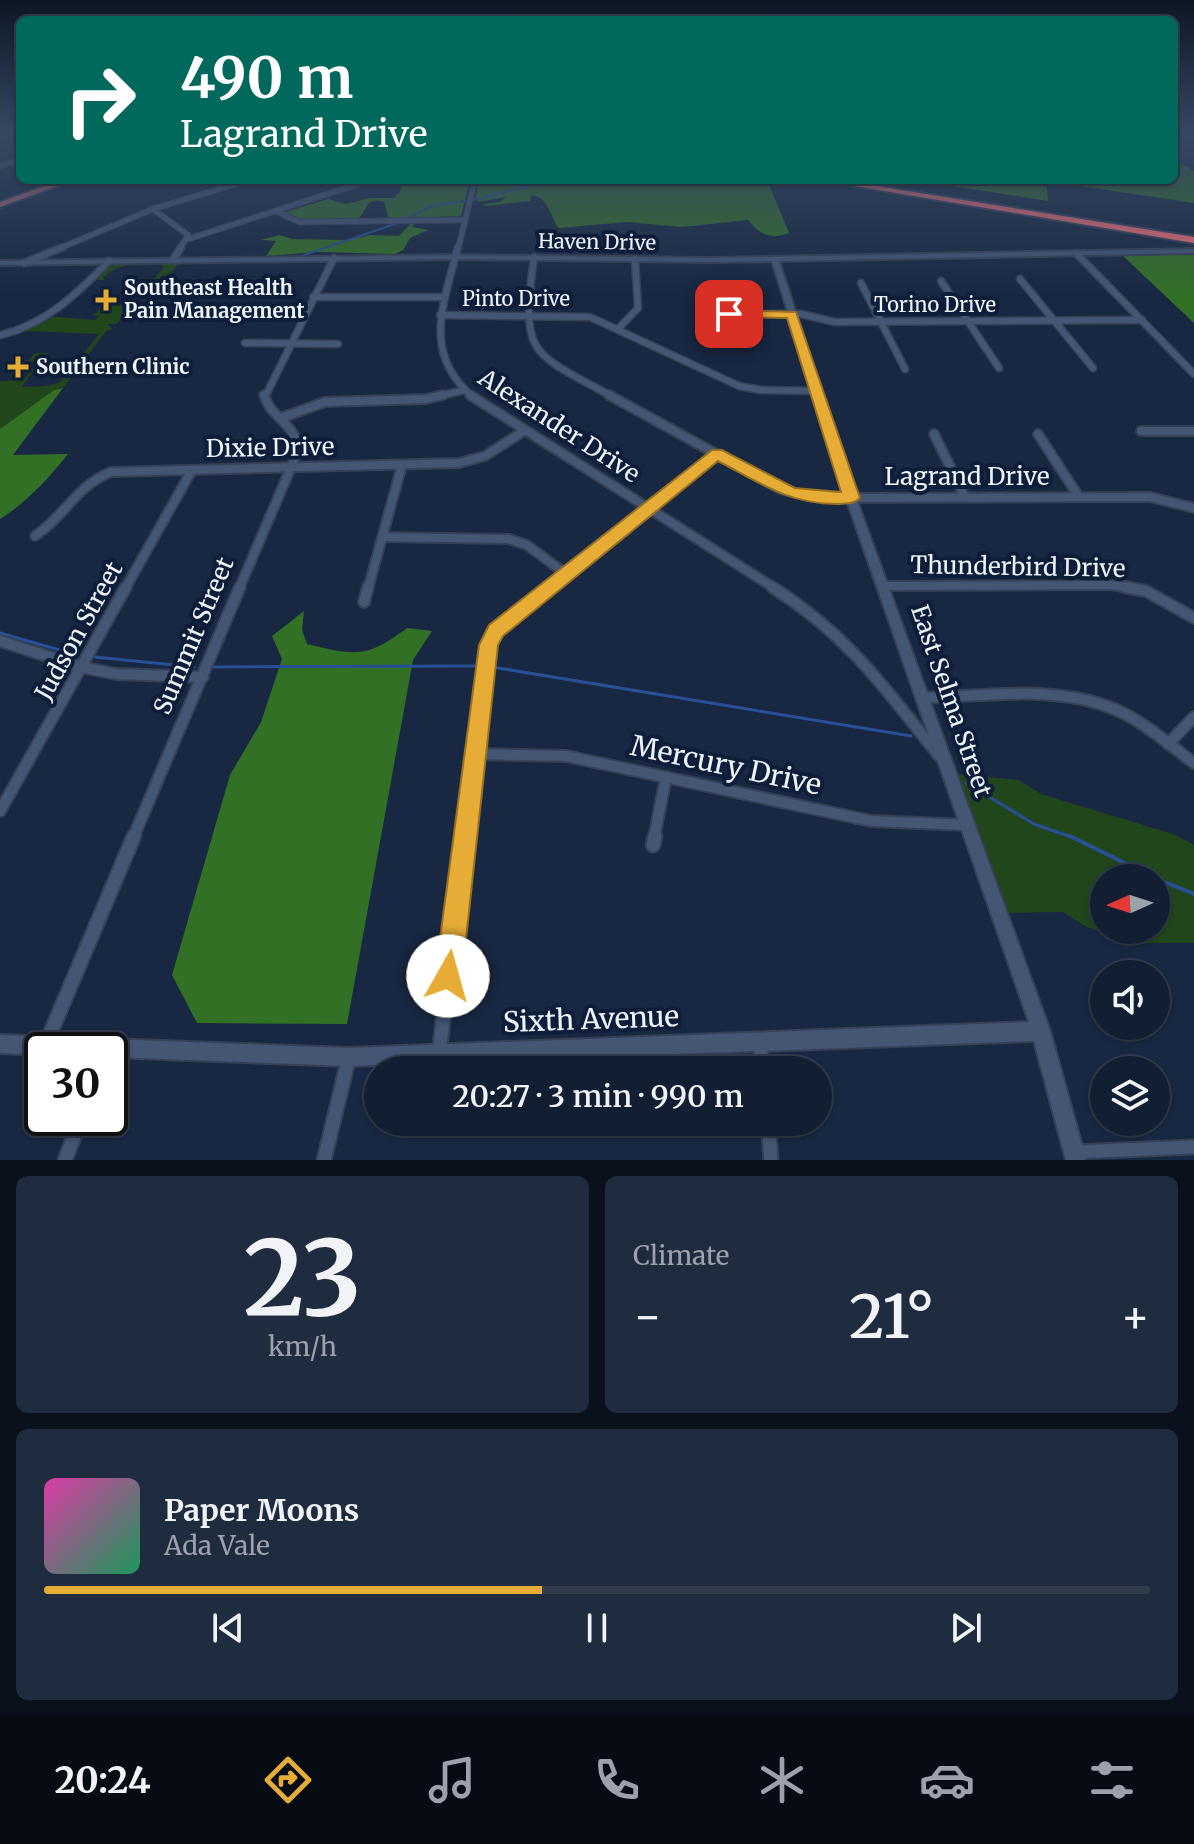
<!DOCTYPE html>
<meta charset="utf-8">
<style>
:root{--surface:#121e32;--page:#1f2b3e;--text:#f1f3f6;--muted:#9ca2ac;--line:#313c4d;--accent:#e6ac36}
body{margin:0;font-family:Merriweather,serif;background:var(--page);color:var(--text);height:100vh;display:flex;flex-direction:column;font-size:30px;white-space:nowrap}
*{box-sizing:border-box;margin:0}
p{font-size:26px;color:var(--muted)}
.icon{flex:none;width:44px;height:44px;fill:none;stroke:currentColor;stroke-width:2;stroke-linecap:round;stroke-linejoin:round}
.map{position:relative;height:1160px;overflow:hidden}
.details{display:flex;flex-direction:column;gap:16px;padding:16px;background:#0a101c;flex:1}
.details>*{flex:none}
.top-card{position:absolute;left:16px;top:16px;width:1162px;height:168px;border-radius:12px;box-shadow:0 2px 6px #0004,0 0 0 2px var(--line);background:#00695c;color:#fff;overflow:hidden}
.needle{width:52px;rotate:267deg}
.fabs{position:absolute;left:1090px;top:864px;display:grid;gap:16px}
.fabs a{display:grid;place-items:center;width:80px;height:80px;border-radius:50%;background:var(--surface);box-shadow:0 2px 6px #0004,0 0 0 2px var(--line);font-size:40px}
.speed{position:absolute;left:24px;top:1032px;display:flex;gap:16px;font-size:40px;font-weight:700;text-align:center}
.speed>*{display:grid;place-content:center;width:104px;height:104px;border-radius:50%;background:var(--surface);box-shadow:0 2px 6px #0004,0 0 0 2px var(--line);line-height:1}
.speed .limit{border:4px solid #111;border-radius:12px;background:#fff;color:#111}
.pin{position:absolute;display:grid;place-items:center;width:68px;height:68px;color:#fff;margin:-34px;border-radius:16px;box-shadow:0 4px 12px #0006}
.me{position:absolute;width:88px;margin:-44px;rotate:7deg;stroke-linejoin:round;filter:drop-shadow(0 0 6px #0008)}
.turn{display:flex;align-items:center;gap:28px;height:168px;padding:0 32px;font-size:36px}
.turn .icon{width:104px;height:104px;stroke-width:2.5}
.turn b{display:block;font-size:56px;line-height:68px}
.big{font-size:60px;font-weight:600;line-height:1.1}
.details .tile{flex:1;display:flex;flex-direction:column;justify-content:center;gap:12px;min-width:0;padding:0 28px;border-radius:12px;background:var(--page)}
.details .dial{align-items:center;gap:0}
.dial b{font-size:104px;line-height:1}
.song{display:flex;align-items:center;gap:24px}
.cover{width:96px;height:96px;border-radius:12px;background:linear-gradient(135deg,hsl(320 70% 55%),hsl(150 70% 35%))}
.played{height:8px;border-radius:4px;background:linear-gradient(90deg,var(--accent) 45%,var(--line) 45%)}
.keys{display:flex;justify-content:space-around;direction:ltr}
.heat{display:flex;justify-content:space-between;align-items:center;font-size:44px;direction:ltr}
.details .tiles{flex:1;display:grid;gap:16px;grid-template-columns:1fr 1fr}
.tile:last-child{grid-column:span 2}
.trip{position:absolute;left:364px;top:1056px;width:468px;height:80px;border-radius:40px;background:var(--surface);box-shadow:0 2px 6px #0004,0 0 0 2px var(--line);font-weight:600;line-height:80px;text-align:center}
.dock{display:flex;height:128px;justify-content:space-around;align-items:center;background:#070c14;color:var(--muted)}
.dock .icon{width:56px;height:56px}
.dock .on{color:var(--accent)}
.dock b{font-size:36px;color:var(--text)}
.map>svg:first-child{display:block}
.green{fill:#22461b;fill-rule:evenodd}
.forest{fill:#327026}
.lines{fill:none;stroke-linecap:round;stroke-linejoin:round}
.stream-far2{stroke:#275096;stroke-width:2}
.stream-far1{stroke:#275096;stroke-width:3}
.stream{stroke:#275096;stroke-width:4}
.street-far4-casing{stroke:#364157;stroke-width:7}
.street-far3-casing{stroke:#364157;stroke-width:9}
.street-far2-casing{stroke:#364157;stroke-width:12}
.street-far1-casing{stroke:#364157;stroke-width:14}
.street-casing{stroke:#364157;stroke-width:17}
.secondary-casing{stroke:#364157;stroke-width:4}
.primary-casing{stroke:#364157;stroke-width:4}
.highway-casing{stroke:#364157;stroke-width:4}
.street-far4{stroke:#445674;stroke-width:5}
.street-far3{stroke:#445674;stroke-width:6}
.street-far2{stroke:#445674;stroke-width:8}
.street-far1{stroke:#445674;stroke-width:10}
.street{stroke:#445674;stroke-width:13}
.secondary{fill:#445674;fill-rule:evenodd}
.primary{fill:#af6473;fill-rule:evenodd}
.highway{fill:#f66e72;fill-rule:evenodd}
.route{fill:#e6ac36;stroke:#967023;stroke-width:2}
.poi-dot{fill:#e6ac36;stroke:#0f1e38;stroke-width:3}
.labels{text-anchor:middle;stroke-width:8;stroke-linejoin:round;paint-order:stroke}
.far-street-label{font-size:20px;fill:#edf4ff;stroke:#0f1e38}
.far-poi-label{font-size:20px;font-weight:bold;fill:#edf4ff;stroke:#0f1e38;text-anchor:start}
.street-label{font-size:24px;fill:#edf4ff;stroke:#0f1e38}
.near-street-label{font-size:28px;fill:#edf4ff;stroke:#0f1e38}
</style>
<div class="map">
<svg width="1194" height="1160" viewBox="0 0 1194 1160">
<rect width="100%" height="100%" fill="#182842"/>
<g class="green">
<path d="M116,263L178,264L172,272L137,295L117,324H107L113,329L106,331L63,388L54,390L0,429V381L23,380L38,363L28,361L35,353H48L21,387C37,386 51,388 63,380L59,379L65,378L82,356L78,355L83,354L99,334L25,331L47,316L96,320L99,316L93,315L108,304L123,305L131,298L124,296L131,290L125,289L128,287H147L154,280L151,279L155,278L164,267L160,264C137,265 119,262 103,278L105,280H95L109,264Z"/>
<path d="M956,774L1019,780L1041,794L1176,835L1194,845V943H1136L1087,927L1063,912L1007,913ZM1104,878H1156V930H1104Z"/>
</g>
<g class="forest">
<polygon points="1174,159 1194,171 1194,203 1046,181 1048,201 913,180 1174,180"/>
<path d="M402,180L466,184L468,187L461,216L389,219L384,202C364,196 368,212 357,219H298L286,212L328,199L346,204L370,198H393L400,192Z"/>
<path d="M511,180H767L789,233C771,240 759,234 748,220L682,227L627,222L558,228C551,216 546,194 531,196L530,201L486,206L482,204L500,202L506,197L478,202L476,197L478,185Z"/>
<polygon points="411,223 414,223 413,227 428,230 410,238 403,250 395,254 318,252 266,256 276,241 261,240 279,235 292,239 348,240 370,235 399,236"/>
<polygon points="1194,254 1194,323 1122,255"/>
<path d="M63,388L13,455L68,454C48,479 27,502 0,519V429L54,390Z"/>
<path d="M304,611L302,630L307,644C356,656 367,658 407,628L432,631L413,660L347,1024L197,1023L172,975L230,775L261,722L282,659L272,636Z"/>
</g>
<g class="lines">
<g class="stream-far2">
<polyline points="560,180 568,180"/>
<polyline points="473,200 554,180"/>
<polyline points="406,219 431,206 466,201"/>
<polyline points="304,255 401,222"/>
</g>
<g class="stream-far1">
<polyline points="0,633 77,655"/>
<polyline points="95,657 194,667"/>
<polyline points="214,667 477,666"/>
<polyline points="492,667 911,736"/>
<polyline points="966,783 1034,824 1074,838"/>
</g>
<g class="stream">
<polyline points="1070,836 1155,878"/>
<polyline points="1157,879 1194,894"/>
</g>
<defs>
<g id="street-far4">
<polyline points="0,166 20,160"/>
<polyline points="436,180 474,183"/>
<polyline points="153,209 188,235 180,249"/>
<polyline points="276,211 299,222 464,220"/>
<polyline points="188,239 371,180"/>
<polyline points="58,249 153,209 249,180"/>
<polyline points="458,249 475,180"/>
</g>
<g id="street-far3">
<path d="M458,247C444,303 421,353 473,397"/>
<polyline points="1076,253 1194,374"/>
<path d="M534,257C521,357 529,351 613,397"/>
<polyline points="173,260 181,247"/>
<polyline points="24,263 63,247"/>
<polyline points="1020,279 1093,368"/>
<polyline points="941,281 999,368"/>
<polyline points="861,283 905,369"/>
<polyline points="313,297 445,297"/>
<polyline points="729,314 801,314 835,322 1142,320"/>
<polyline points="440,315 590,317 739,386 761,390 815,391"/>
<polyline points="619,328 638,308 635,259"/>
<path d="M0,335C45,325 78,293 109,261"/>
<polyline points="245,343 338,344"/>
<polyline points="265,397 334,258"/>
<polyline points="435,397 465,390"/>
</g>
<g id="street-far2">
<polyline points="470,395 776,589"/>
<polyline points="609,395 782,490 819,498 1150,497 1194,508"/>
<polyline points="281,418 325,402 426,399 443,395"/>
<polyline points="1141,431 1194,431"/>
<polyline points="934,434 965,497"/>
<polyline points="1038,434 1079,497"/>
<path d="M35,536C64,517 77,485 111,472L459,463L485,456L524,431"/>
<polyline points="382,537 509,539 527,545 566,574"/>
<polyline points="883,586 1112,585 1136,589"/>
<polyline points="125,589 192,470"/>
<path d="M239,589L298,451C294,419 273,422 264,395"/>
<polyline points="368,589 402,465"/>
<polyline points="547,589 717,454"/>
</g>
<g id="street-far1">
<path d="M772,587C847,634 885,688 939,756"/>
<polyline points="1124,587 1146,591 1194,618"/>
<polyline points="364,602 368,587"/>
<polyline points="0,641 81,667 116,674 203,677"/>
<path d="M921,698C985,696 1063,683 1123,713C1149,726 1171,746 1194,763"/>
<polyline points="1168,744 1194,717"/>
<polyline points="475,754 566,756 871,821 967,825"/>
<polyline points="0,811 126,587"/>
<polyline points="133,838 240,587"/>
<polyline points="466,838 490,640 500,627 550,587"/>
<polyline points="654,838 666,777"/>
</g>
<g id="street">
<polyline points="653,845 655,836"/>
<polyline points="760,1042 763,1070"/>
<polyline points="45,1046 134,836"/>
<polyline points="439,1053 466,836"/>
<polyline points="768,1122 771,1160"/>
<polyline points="1074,1152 1194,1147"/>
<polyline points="65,1160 81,1118"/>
<polyline points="324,1160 349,1057"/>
</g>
<polygon id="secondary" points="1194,249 1194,253 779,261 856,498 1050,1031 1086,1160 1066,1160 1034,1041 349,1066 110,1057 110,1050 42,1050 42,1055 0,1053 0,1035 349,1048 1029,1022 846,498 772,261 710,262 455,259 0,265 0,261 455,255 710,258"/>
<polygon id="primary" points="62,180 73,180 0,207 0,202"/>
<polygon id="highway" points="819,180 839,180 1194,237 1194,243"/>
</defs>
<use href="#street-far4" class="street-far4-casing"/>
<use href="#street-far3" class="street-far3-casing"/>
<use href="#street-far2" class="street-far2-casing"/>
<use href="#street-far1" class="street-far1-casing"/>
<use href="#street" class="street-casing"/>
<use href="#secondary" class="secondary-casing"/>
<use href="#primary" class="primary-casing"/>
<use href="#highway" class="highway-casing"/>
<use href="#street-far4" class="street-far4"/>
<use href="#street-far3" class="street-far3"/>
<use href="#street-far2" class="street-far2"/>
<use href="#street-far1" class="street-far1"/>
<use href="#street" class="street"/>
<use href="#secondary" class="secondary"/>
<use href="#primary" class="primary"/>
<use href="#highway" class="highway"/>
</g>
<linearGradient id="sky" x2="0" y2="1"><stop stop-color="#0d1624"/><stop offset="0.45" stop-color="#374865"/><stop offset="1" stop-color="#374865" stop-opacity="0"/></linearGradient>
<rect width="1194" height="296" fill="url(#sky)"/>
<path class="route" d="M729,310L796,312L860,498C853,505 846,503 836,504C789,504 758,482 718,461L503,636L498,645L462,976L458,985L448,989L439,985L435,976L479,645L489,625L712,450H722L795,488L841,492L787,318L725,317V311Z"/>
<g class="poi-dot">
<path d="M102 288h8v8h8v8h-8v8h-8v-8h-8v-8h8z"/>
<path d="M14 355h8v8h8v8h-8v8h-8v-8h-8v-8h8z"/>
</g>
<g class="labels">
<g class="far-street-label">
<text transform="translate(597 242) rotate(1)" y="7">Haven Drive</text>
<text x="516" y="306">Pinto Drive</text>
<text x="935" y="312">Torino Drive</text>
</g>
<g class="far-poi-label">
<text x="124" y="295">Southeast Health<tspan x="124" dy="23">Pain Management</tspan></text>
<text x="36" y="374">Southern Clinic</text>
</g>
<g class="street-label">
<text transform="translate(559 426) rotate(33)" y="8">Alexander Drive</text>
<text transform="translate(270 448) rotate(-1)" y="8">Dixie Drive</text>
<text x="967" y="485">Lagrand Drive</text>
<text transform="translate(1018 567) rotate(1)" y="8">Thunderbird Drive</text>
<text transform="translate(79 631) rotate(-61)" y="8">Judson Street</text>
<text transform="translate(194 636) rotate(-67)" y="8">Summit Street</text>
<text transform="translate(951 701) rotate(71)" y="8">East Selma Street</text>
</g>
<g class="near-street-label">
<text transform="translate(726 765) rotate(12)" y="10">Mercury Drive</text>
<text transform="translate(591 1019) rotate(-2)" y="10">Sixth Avenue</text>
</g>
</g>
</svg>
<div class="fabs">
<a><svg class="needle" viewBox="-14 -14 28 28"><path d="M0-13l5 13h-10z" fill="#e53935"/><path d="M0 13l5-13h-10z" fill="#9ca2ac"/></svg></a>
<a><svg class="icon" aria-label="sound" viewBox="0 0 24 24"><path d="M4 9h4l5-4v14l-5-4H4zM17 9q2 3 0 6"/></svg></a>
<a><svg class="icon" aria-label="layers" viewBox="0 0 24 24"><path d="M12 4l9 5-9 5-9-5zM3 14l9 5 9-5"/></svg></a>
</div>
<div class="speed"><div class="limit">30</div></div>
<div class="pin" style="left:729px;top:314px;background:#d93025"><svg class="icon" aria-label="arrive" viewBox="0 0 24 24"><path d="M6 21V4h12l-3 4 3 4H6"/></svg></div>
<svg class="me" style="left:448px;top:976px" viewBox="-20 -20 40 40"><circle r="19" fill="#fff"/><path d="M0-13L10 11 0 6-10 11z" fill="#e6ac36"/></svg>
<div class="trip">20:27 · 3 min · 990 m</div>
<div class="top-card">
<div class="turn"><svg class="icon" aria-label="right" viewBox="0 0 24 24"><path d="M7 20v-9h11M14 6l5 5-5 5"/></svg><div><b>490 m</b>Lagrand Drive</div></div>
</div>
</div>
<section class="details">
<div class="tiles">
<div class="tile dial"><b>23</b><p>km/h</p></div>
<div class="tile"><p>Climate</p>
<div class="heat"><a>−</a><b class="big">21°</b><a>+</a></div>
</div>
<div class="tile">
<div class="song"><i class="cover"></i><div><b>Paper Moons</b><p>Ada Vale</p></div></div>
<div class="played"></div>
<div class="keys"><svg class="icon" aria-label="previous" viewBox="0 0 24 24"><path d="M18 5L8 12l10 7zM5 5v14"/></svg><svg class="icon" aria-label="pause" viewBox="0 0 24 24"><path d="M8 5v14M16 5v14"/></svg><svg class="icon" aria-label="next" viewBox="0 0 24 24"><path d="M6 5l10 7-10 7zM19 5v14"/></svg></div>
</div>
</div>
</section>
<nav class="dock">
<b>20:24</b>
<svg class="icon on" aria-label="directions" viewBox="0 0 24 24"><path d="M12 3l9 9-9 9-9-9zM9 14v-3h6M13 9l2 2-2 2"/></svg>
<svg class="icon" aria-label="music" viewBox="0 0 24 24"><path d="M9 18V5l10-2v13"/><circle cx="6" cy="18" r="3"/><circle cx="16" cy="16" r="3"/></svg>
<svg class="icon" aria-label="phone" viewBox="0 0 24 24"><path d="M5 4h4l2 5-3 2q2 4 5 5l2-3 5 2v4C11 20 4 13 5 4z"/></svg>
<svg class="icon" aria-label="climate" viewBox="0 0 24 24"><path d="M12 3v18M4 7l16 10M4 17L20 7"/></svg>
<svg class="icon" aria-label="car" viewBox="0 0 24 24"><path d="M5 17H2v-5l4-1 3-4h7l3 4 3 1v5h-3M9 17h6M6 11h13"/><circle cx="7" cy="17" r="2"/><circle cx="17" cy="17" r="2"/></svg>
<svg class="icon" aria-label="filters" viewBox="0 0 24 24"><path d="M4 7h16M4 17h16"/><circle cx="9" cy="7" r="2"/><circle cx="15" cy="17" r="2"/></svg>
</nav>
